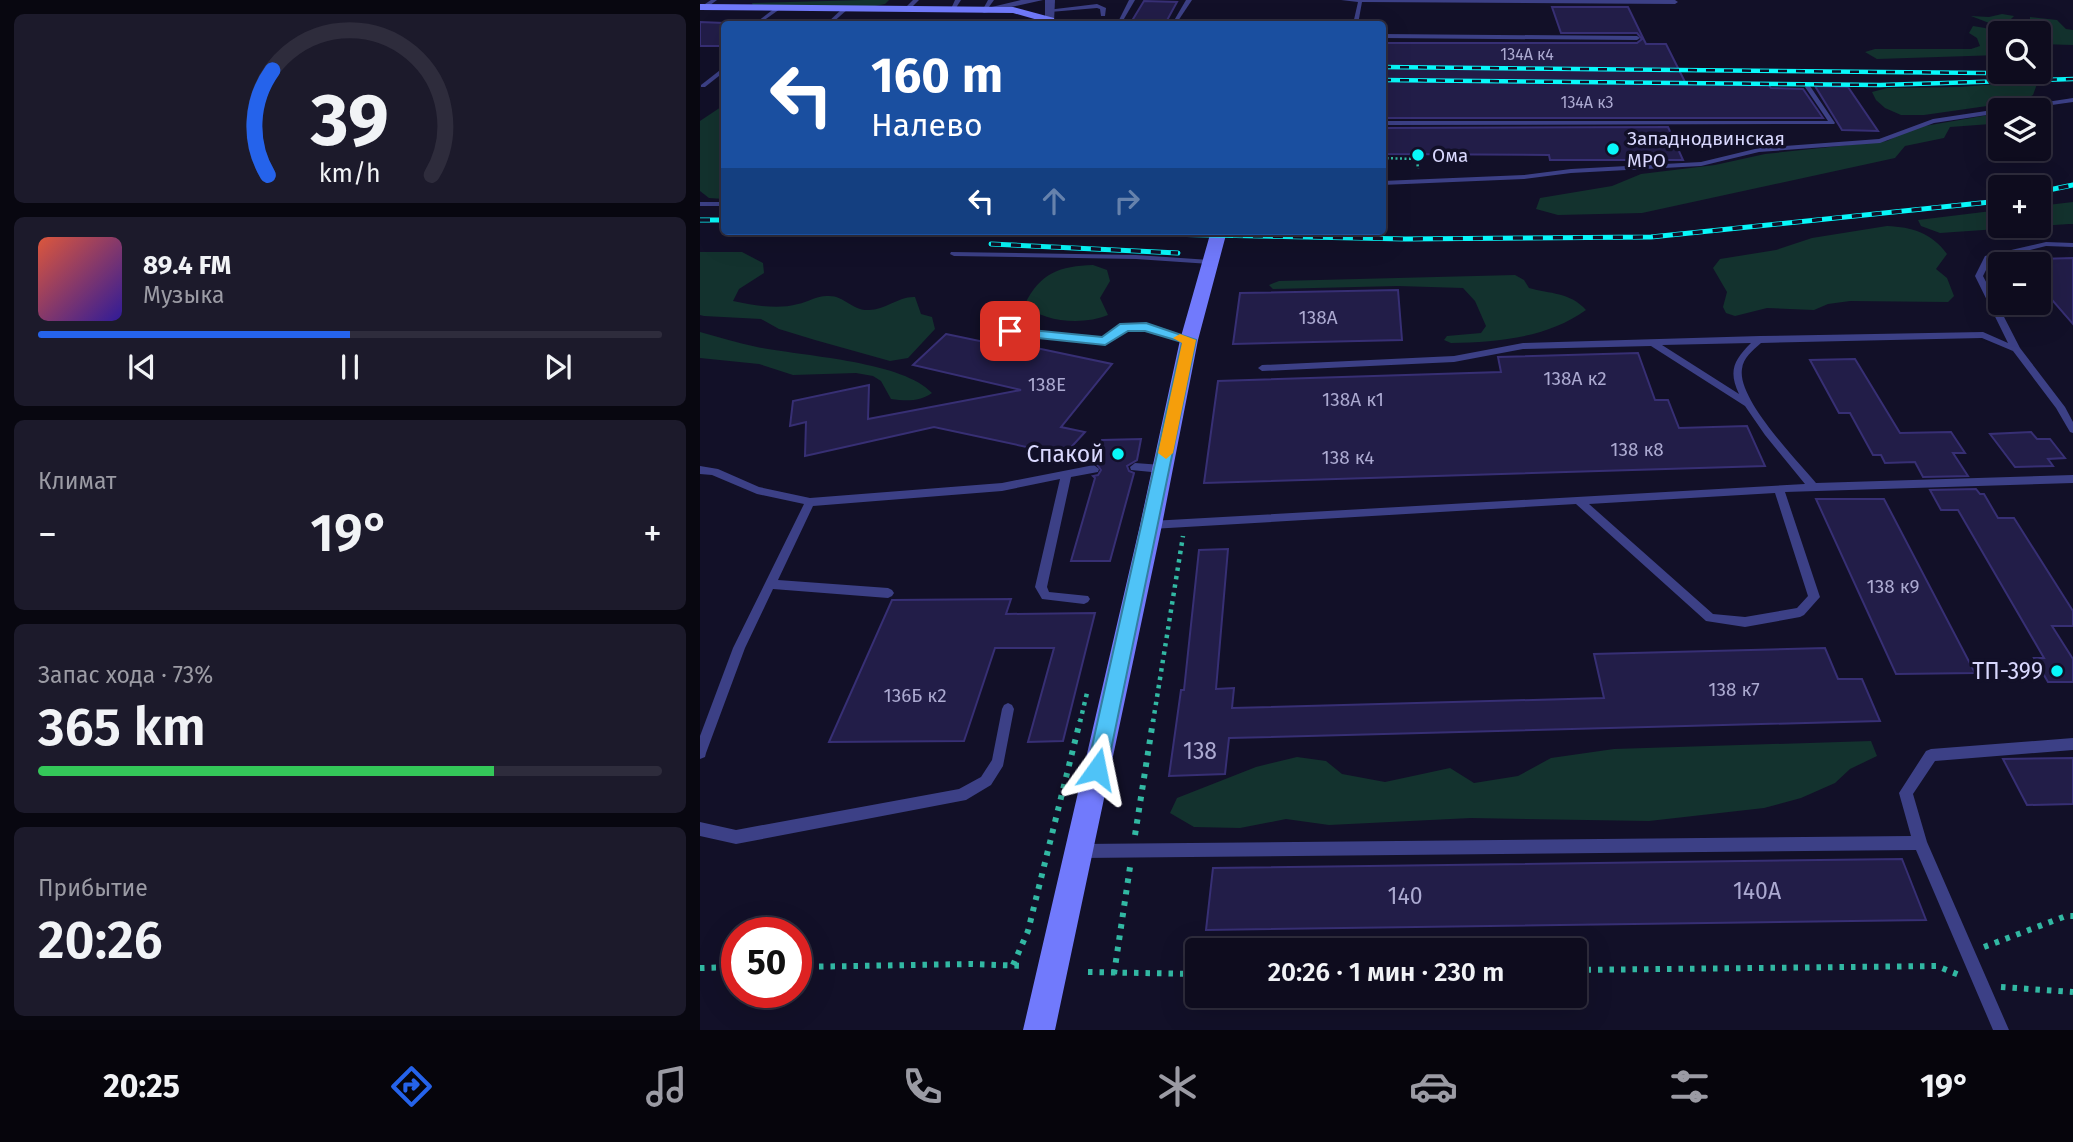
<!DOCTYPE html>
<html lang="ru">
<meta charset="utf-8">
<style>
:root{--surface:#0e0c1e;--page:#1c1a2b;--text:#f1f3f6;--muted:#9b9ba4;--line:#2e2c3c;--accent:#2563eb}
body{margin:0;font-family:"Fira Sans",sans-serif;background:var(--page);color:var(--text);height:100vh;display:flex;flex-direction:column;font-size:26px;white-space:nowrap}
*{box-sizing:border-box;margin:0}
p{font-size:23px;color:var(--muted)}
.icon{flex:none;width:38px;height:38px;fill:none;stroke:currentColor;stroke-width:2;stroke-linecap:round;stroke-linejoin:round}
.map{position:relative;flex:1;overflow:hidden}
.sheet{display:flex;flex-direction:column;gap:14px;padding:14px;background:#080710;width:700px}
.sheet>*{flex:none}
.guide{position:absolute;left:21px;top:21px;width:665px;height:214px;border-radius:7px;box-shadow:0 7px 28px #0002,0 0 0 2px var(--line);background:#1a4fa0;color:#fff;overflow:hidden}
.controls{position:absolute;left:1288px;top:21px;display:grid;gap:14px}
.controls a{display:grid;place-items:center;width:63px;height:63px;border-radius:7px;background:var(--surface);box-shadow:0 7px 28px #0002,0 0 0 2px var(--line);font-size:35px}
.speed{position:absolute;left:21px;top:917px;display:flex;gap:14px;font-size:35px;font-weight:700;text-align:center}
.speed>*{display:grid;place-content:center;width:91px;height:91px;border-radius:50%;background:var(--surface);box-shadow:0 7px 28px #0002,0 0 0 2px var(--line);line-height:1}
.speed .limit{border:10px solid #d22;background:#fff;color:#111}
.pin{position:absolute;display:grid;place-items:center;width:60px;height:60px;color:#fff;margin:-30px;border-radius:14px;box-shadow:0 4px 10px #0006}
.me{position:absolute;width:77px;margin:-38px;rotate:12deg;stroke-linejoin:round;filter:drop-shadow(0 0 5px #0008)}
.turn{display:flex;align-items:center;gap:24px;height:147px;padding:0 35px;font-size:32px}
.turn .icon{width:91px;height:91px;stroke-width:2.5}
.turn b{display:block;font-size:49px;line-height:60px}
.lanes{display:flex;align-items:center;height:66px;padding:0 35px;background:#0003;justify-content:center;gap:35px;direction:ltr}
.lanes .off{opacity:.35}
.big{font-size:52px;font-weight:600;line-height:1.1}
.sheet .card{flex:1;display:flex;flex-direction:column;justify-content:center;gap:10px;min-width:0;padding:0 24px;border-radius:10px;background:var(--page)}
.sheet .dial{align-items:center;gap:0}
.dial svg{height:182px;overflow:visible;fill:none;stroke:var(--line);stroke-width:7;stroke-linecap:round;text-anchor:middle}
.dial text{fill:var(--text);stroke:none}
.song{display:flex;align-items:center;gap:21px}
.cover{width:84px;height:84px;border-radius:10px;background:linear-gradient(135deg,hsl(10 70% 55%),hsl(250 70% 35%))}
.played{height:7px;border-radius:4px;background:linear-gradient(90deg,var(--accent) 50%,var(--line) 50%)}
.keys{display:flex;justify-content:space-around;direction:ltr}
.heat{display:flex;justify-content:space-between;align-items:center;font-size:38px;direction:ltr}
.charge{height:10px;border-radius:5px;background:linear-gradient(90deg,#34c759 73%,var(--line) 0)}
.trip{position:absolute;left:485px;top:938px;width:402px;height:70px;border-radius:7px;background:var(--surface);box-shadow:0 7px 28px #0002,0 0 0 2px var(--line);font-weight:600;line-height:70px;text-align:center}
.tabs{display:flex;height:112px;justify-content:space-around;align-items:center;background:#06050c;color:var(--muted)}
.tabs .icon{width:49px;height:49px}
.tabs .on{color:var(--accent)}
.tabs b{font-size:32px;color:var(--text)}
main{display:flex;flex:1;min-height:0}
.map>svg:first-child{display:block}
.green{fill:#13322e}
.building{fill:#221d48;stroke:#372f74;stroke-width:2}
.lines{fill:none;stroke-linecap:round;stroke-linejoin:round}
.path-far2{stroke:#32b8a3;stroke-width:2.5;stroke-dasharray:2 2.5;stroke-linecap:butt}
.path-far1{stroke:#32b8a3;stroke-width:4.5;stroke-dasharray:3.5 5;stroke-linecap:butt}
.path{stroke:#32b8a3;stroke-width:6;stroke-dasharray:4.5 7;stroke-linecap:butt}
.lane{fill:#3c4086;fill-rule:evenodd}
.street{fill:#3c4086;fill-rule:evenodd}
.secondary{fill:#717afc;fill-rule:evenodd}
.rail-far1-casing{stroke:#08f8fa;stroke-width:4.5}
.rail-casing{stroke:#08f8fa;stroke-width:5}
.rail-far1{stroke:#121028;stroke-width:2.5;stroke-dasharray:9;stroke-linecap:butt}
.rail{stroke:#121028;stroke-width:3.5;stroke-dasharray:10;stroke-linecap:butt}
.route{fill:#4fc3f7;stroke:#337fa1;stroke-width:2}
.slow{fill:#f59e0b}
.poi-dot{fill:#08f8fa;stroke:#121028;stroke-width:2.5}
.labels{text-anchor:middle;stroke-width:7;stroke-linejoin:round;paint-order:stroke}
.far-number-label{font-size:16px;fill:#aba9d0}
.far-poi-label{font-size:19px;fill:#d9d8fe;stroke:#121028;text-anchor:start}
.number-label{font-size:19px;fill:#aba9d0}
.poi-label{font-size:23px;fill:#d9d8fe;stroke:#121028;text-anchor:end}
.near-number-label{font-size:23px;fill:#aba9d0}
</style>
<main>
<section class="sheet">
<div class="card dial"><svg viewBox="0 0 100 80">
<path d="M14 69A42 42 0 1 1 86 69"/>
<path d="M14 69A42 42 0 0 1 16 23" stroke="#2563eb"/>
<text x="50" y="56" font-size="32" font-weight="700">39</text>
<text x="50" y="72" font-size="11">km/h</text>
</svg></div>
<div class="card">
<div class="song"><i class="cover"></i><div><b>89.4 FM</b><p>Музыка</p></div></div>
<div class="played"></div>
<div class="keys"><svg class="icon" aria-label="previous" viewBox="0 0 24 24"><path d="M18 5L8 12l10 7zM5 5v14"/></svg><svg class="icon" aria-label="pause" viewBox="0 0 24 24"><path d="M8 5v14M16 5v14"/></svg><svg class="icon" aria-label="next" viewBox="0 0 24 24"><path d="M6 5l10 7-10 7zM19 5v14"/></svg></div>
</div>
<div class="card"><p>Климат</p>
<div class="heat"><a>−</a><b class="big">19°</b><a>+</a></div>
</div>
<div class="card"><p>Запас хода · 73%</p><b class="big">365 km</b><div class="charge"></div></div>
<div class="card"><p>Прибытие</p><b class="big">20:26</b></div>
</section>
<div class="map">
<svg width="1373" height="1030" viewBox="0 0 1373 1030">
<rect width="100%" height="100%" fill="#121028"/>
<g class="green">
<polygon points="164,0 189,0 185,4 175,6 53,6 52,3"/>
<polygon points="1302,14 1314,16 1310,20 1323,23 1330,21 1330,17 1357,20 1366,29 1373,30 1373,45 1339,44 1339,33 1315,33 1271,16 1289,17"/>
<polygon points="1273,26 1285,28 1300,35 1300,55 1177,59 1165,52 1175,49 1271,49 1280,46 1277,38 1269,33"/>
<polygon points="1345,80 1349,82 1337,84 1333,95 1322,101 1224,115 1201,115 1185,108 1176,100 1172,92 1187,88 1260,87"/>
<polygon points="24,105 24,199 9,198 0,191 0,121"/>
<polygon points="1300,113 1300,120 1291,124 1250,127 1244,138 1205,146 1195,158 942,213 858,215 836,209 840,198 912,186 941,174 1015,165 1065,154 1187,141 1213,128"/>
<polygon points="1373,202 1373,224 1369,224 1240,233 1221,226 1218,220 1300,210 1300,226 1339,226 1339,206"/>
<path d="M1187,226C1212,227 1232,233 1247,254L1236,269L1247,278L1254,296L1248,302L1150,301L1128,304L1114,310L1067,308L1035,316L1026,313L1023,307L1027,292L1013,268L1020,259L1076,250L1112,238Z"/>
<path d="M0,252H42L63,263L64,273L39,289L33,301C53,305 77,310 98,304C108,302 118,295 129,296C145,296 152,311 169,310C185,310 199,296 215,297L221,314L232,317L235,329L208,358L190,361L115,340L79,329L61,319L4,316L0,315Z"/>
<path d="M393,265L407,270L410,281L400,298L408,315C385,325 342,323 325,304C340,273 360,266 393,265Z"/>
<path d="M815,275L824,280L829,288C850,294 870,292 886,310C847,338 798,342 751,343L744,340L747,336L781,333L786,326L775,301L763,288L698,286L573,289L569,285L579,281Z"/>
<path d="M0,332C19,337 38,343 57,347C101,356 203,361 232,393C219,402 206,401 191,399L181,381L173,376L156,373L93,375L59,364L0,358Z"/>
<polygon points="1171,741 1177,756 1150,769 1135,783 1101,798 1064,808 949,821 771,818 629,825 586,819 540,828 494,827 470,813 477,798 556,767 597,757 626,761 642,774 685,782 750,768 774,783 818,776 851,758 914,749"/>
</g>
<g class="building">
<polygon points="444,1 477,2 465,24 430,24"/>
<polygon points="852,7 928,7 946,44 966,44 986,84 1068,84 1071,88 1103,89 1123,118 682,118 682,43 937,43 942,39 937,33 861,33"/>
<polygon points="0,22 24,23 24,46 0,46"/>
<polygon points="1115,86 1148,87 1178,131 1142,130"/>
<polygon points="968,127 983,160 850,160 849,155 682,154 682,128"/>
<polygon points="1373,258 1373,324 1339,285 1339,259"/>
<polygon points="698,290 702,340 533,344 540,293"/>
<polygon points="246,334 289,343 293,339 412,364 361,427 385,432 364,455 234,427 105,456 106,422 90,426 93,401 169,385 168,419 321,390 213,365"/>
<polygon points="938,353 955,400 968,400 979,428 1047,426 1065,466 504,483 518,381 801,372 798,357"/>
<polygon points="1155,359 1200,433 1251,432 1265,453 1253,453 1268,476 1223,477 1215,462 1185,463 1181,455 1173,455 1150,413 1139,413 1110,360"/>
<polygon points="1331,432 1337,439 1350,439 1365,458 1348,459 1353,466 1315,467 1290,434"/>
<polygon points="441,439 437,460 427,466 429,471 434,473 410,561 371,561 395,478 393,476 398,475 401,470 396,463 402,440"/>
<polygon points="1276,489 1280,494 1284,494 1298,518 1314,518 1373,611 1373,626 1352,626 1373,659 1373,682 1348,682 1334,658 1344,658 1258,510 1241,510 1230,490"/>
<polygon points="1116,499 1184,499 1275,673 1196,674"/>
<polygon points="528,549 516,689 534,688 532,708 904,698 894,654 1125,648 1138,679 1162,679 1180,721 529,738 525,774 469,776 481,690 484,690 499,550"/>
<polygon points="311,599 306,614 395,613 363,741 328,742 354,648 295,648 264,741 129,742 192,600"/>
<polygon points="1373,758 1373,804 1327,805 1303,759"/>
<polygon points="1202,859 1226,920 506,930 513,868"/>
</g>
<g class="lines">
<polyline class="path-far2" points="682,158 717,159 718,169"/>
<g class="path-far1">
<polyline points="380,722 387,693"/>
<polyline points="453,722 483,536"/>
</g>
<g class="path">
<polyline points="435,835 453,721"/>
<polyline points="1284,947 1366,916 1373,916"/>
<polyline points="313,965 328,931 380,721"/>
<polyline points="96,967 270,964 325,966"/>
<polyline points="0,968 37,967"/>
<polyline points="875,970 1237,966 1259,975"/>
<polyline points="388,972 497,974"/>
<polyline points="414,974 430,867"/>
<polyline points="1301,987 1373,992"/>
</g>
<g class="lane">
<polygon points="11,0 17,0 6,8 2,8 2,6"/>
<polygon points="213,0 219,0 209,10 205,10 205,8"/>
<polygon points="255,0 261,0 254,11 250,11"/>
<polygon points="288,0 294,0 286,11 282,11"/>
<polygon points="429,0 435,0 421,24 417,24"/>
<polygon points="486,0 492,0 476,24 472,24"/>
<polygon points="641,0 975,0 978,2 975,4 662,2 658,24 653,24 658,2"/>
<polygon points="397,4 406,8 405,16 401,16 400,9 397,8 350,12 347,10"/>
<polygon points="75,8 80,9 59,24 54,24"/>
<polygon points="143,8 148,9 131,24 126,24"/>
<polygon points="682,34 937,36 940,38 937,40 682,38"/>
<polygon points="24,67 24,72 5,87 1,87 1,85"/>
<polygon points="1108,85 1110,86 1135,123 1134,124 682,125 682,121 1128,121 1105,87"/>
<polygon points="1373,98 1373,102 1317,110 1300,110 1300,113 1234,123 1180,143 1059,152 1001,166 871,173 824,179 682,185 682,181 824,175 871,169 1001,162 1059,148 1179,139 1233,119"/>
<rect x="0" y="202" width="24" height="4"/>
<path d="M1346,242L1373,243V247L1346,246L1291,260L1283,276L1320,348L1365,407L1373,422V433L1370,432L1356,408L1313,351L1282,338L1061,343C1053,350 1043,358 1042,369C1037,399 1097,460 1116,483L1373,475V483L1085,492L1120,597L1104,615L1100,617L1045,627L1006,621L876,504L451,529L447,528L446,525L447,522L451,521L1105,484L1065,435L1045,406L951,346L823,349L754,362L562,371L558,368L562,365L754,356L823,343L1060,336L1283,332L1308,343L1275,276L1285,256ZM1051,343C1034,360 1028,371 1039,394L962,345ZM1075,493L1108,596L1097,608L1045,617L1013,614L889,504Z"/>
<polygon points="251,252 436,255 510,260 514,262 510,264 436,259 254,256 250,254"/>
<polygon points="424,324 446,324 492,338 493,340 489,343 445,330 426,330 405,344 287,332 283,329 287,326 403,338"/>
<polygon points="435,463 462,465 467,469 462,473 431,470 430,467"/>
<polygon points="394,465 399,469 398,472 371,477 347,587 349,592 388,596 390,599 388,602 384,604 342,599 335,587 360,479 302,491 113,506 78,580 188,588 192,590 194,593 192,596 188,598 73,589 45,648 6,753 5,757 0,759 0,736 33,648 104,504 57,494 12,475 0,474 0,466 18,469 59,487 110,498 302,483"/>
<polygon points="308,703 312,705 314,709 303,766 291,785 266,800 36,844 0,836 0,822 36,830 259,789 281,777 292,760 302,709 304,705"/>
<polygon points="1373,738 1373,750 1235,761 1213,794 1227,842 1309,1030 1293,1030 1216,850 381,858 376,856 374,851 376,846 381,844 1211,836 1199,793 1226,751 1231,749"/>
</g>
<g class="street">
<polygon points="321,0 343,0 284,13 279,10"/>
<polygon points="345,0 355,0 354,22 345,20"/>
</g>
<g class="secondary">
<polygon points="0,4 313,7 354,18 355,24 345,24 345,22 313,13 0,10"/>
<polygon points="511,231 527,231 498,340 462,525 355,1030 323,1030 440,525 480,340"/>
</g>
<defs>
<g id="rail-far1">
<polyline points="682,67 1286,73"/>
<polyline points="682,80 1180,85 1373,79"/>
</g>
<g id="rail">
<polyline points="1339,192 1373,185"/>
<polyline points="0,220 24,220"/>
<polyline points="313,231 705,239 951,237 1300,201"/>
<polyline points="291,244 478,253"/>
</g>
</defs>
<use href="#rail-far1" class="rail-far1-casing"/>
<use href="#rail" class="rail-casing"/>
<use href="#rail-far1" class="rail-far1"/>
<use href="#rail" class="rail"/>
</g>
<polygon class="route" points="446,323 496,340 407,769 404,776 397,779 390,776 387,769 482,342 445,331 428,331 405,345 310,335 304,331 310,328 402,337 420,324"/>
<polygon class="slow" points="480,334 496,340 473,453 466,459 458,453 482,343 473,338"/>
<g class="poi-dot">
<circle cx="913" cy="149" r="7"/>
<circle cx="718" cy="155" r="7"/>
<circle cx="418" cy="454" r="7"/>
<circle cx="1357" cy="671" r="7"/>
</g>
<g class="labels">
<g class="far-number-label">
<text x="827" y="60">134А к4</text>
<text x="887" y="108">134А к3</text>
</g>
<g class="far-poi-label">
<text x="927" y="145">Западнодвинская<tspan x="927" dy="22">МРО</tspan></text>
<text x="732" y="162">Ома</text>
</g>
<g class="number-label">
<text x="618" y="324">138А</text>
<text x="875" y="385">138А к2</text>
<text x="347" y="391">138Е</text>
<text x="653" y="406">138А к1</text>
<text x="937" y="456">138 к8</text>
<text x="648" y="464">138 к4</text>
<text x="1193" y="593">138 к9</text>
<text x="1034" y="696">138 к7</text>
<text x="215" y="702">136Б к2</text>
</g>
<g class="poi-label">
<text x="404" y="462">Спакой</text>
<text x="1343" y="679">ТП-399</text>
</g>
<g class="near-number-label">
<text x="500" y="759">138</text>
<text x="1057" y="899">140А</text>
<text x="705" y="904">140</text>
</g>
</g>
</svg>
<div class="controls">
<a><svg class="icon" aria-label="search" viewBox="0 0 24 24"><circle cx="10" cy="10" r="6"/><path d="M15 15l6 6"/></svg></a>
<a><svg class="icon" aria-label="layers" viewBox="0 0 24 24"><path d="M12 4l9 5-9 5-9-5zM3 14l9 5 9-5"/></svg></a>
<a>+</a>
<a>−</a>
</div>
<div class="speed"><div class="limit">50</div></div>
<div class="pin" style="left:310px;top:331px;background:#d93025"><svg class="icon" aria-label="arrive" viewBox="0 0 24 24"><path d="M6 21V4h12l-3 4 3 4H6"/></svg></div>
<svg class="me" style="left:397px;top:769px" viewBox="-20 -20 40 40"><path d="M0-17L14 15 0 8-14 15z" fill="#4fc3f7" stroke="#fff" stroke-width="4"/></svg>
<div class="trip">20:26 · 1 мин · 230 m</div>
<div class="guide">
<div class="turn"><svg class="icon" aria-label="left" viewBox="0 0 24 24"><path d="M17 20v-9H6M10 6l-5 5 5 5"/></svg><div><b>160 m</b>Налево</div></div>
<div class="lanes"><svg class="icon" aria-label="left" viewBox="0 0 24 24"><path d="M17 20v-9H6M10 6l-5 5 5 5"/></svg><svg class="icon off" aria-label="ahead" viewBox="0 0 24 24"><path d="M12 20V5M6 11l6-6 6 6"/></svg><svg class="icon off" aria-label="right" viewBox="0 0 24 24"><path d="M7 20v-9h11M14 6l5 5-5 5"/></svg></div>
</div>
</div>
</main>
<nav class="tabs">
<b>20:25</b>
<svg class="icon on" aria-label="directions" viewBox="0 0 24 24"><path d="M12 3l9 9-9 9-9-9zM9 14v-3h6M13 9l2 2-2 2"/></svg>
<svg class="icon" aria-label="music" viewBox="0 0 24 24"><path d="M9 18V5l10-2v13"/><circle cx="6" cy="18" r="3"/><circle cx="16" cy="16" r="3"/></svg>
<svg class="icon" aria-label="phone" viewBox="0 0 24 24"><path d="M5 4h4l2 5-3 2q2 4 5 5l2-3 5 2v4C11 20 4 13 5 4z"/></svg>
<svg class="icon" aria-label="climate" viewBox="0 0 24 24"><path d="M12 3v18M4 7l16 10M4 17L20 7"/></svg>
<svg class="icon" aria-label="car" viewBox="0 0 24 24"><path d="M5 17H2v-5l4-1 3-4h7l3 4 3 1v5h-3M9 17h6M6 11h13"/><circle cx="7" cy="17" r="2"/><circle cx="17" cy="17" r="2"/></svg>
<svg class="icon" aria-label="filters" viewBox="0 0 24 24"><path d="M4 7h16M4 17h16"/><circle cx="9" cy="7" r="2"/><circle cx="15" cy="17" r="2"/></svg>
<b>19°</b>
</nav>
